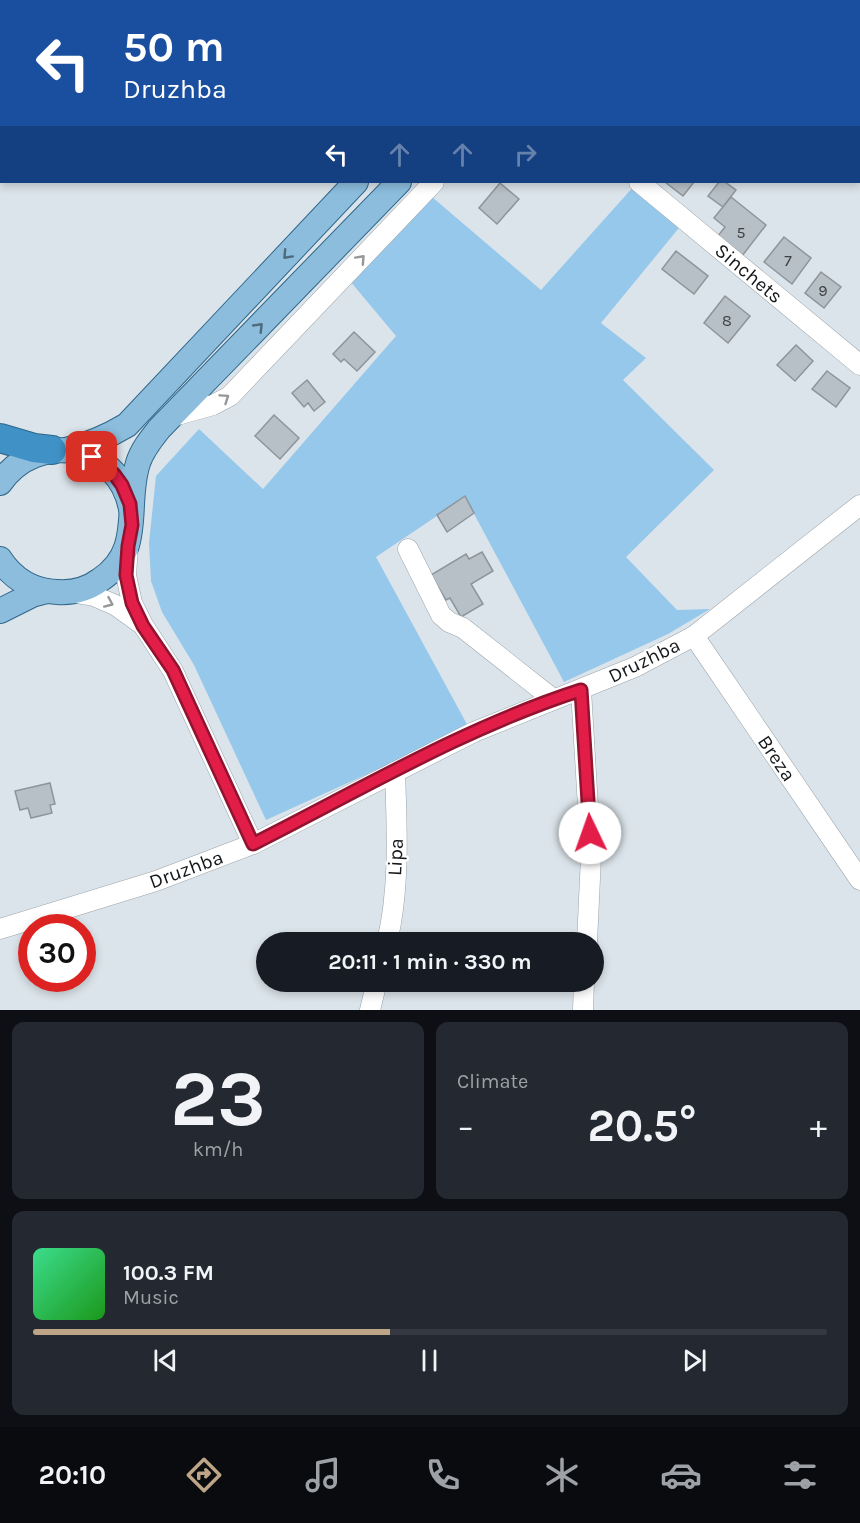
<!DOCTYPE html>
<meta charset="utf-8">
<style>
:root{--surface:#171b24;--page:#242831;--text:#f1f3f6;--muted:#9ea1a6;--line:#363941;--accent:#bfa587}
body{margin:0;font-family:Karla,sans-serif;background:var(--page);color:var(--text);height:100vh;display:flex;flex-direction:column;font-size:22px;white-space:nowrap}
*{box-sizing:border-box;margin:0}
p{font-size:20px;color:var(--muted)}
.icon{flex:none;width:33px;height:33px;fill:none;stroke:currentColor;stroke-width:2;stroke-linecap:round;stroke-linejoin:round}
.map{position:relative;height:1010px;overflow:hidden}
.sheet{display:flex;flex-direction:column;gap:12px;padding:12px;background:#0d0f14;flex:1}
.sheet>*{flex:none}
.hud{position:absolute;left:0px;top:0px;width:861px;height:183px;box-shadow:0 3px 9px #0003;background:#1a4fa0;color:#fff;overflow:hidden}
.speed{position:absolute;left:18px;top:914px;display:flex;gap:12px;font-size:30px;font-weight:700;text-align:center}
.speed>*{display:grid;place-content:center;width:78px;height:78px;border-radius:50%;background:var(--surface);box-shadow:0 3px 9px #0003;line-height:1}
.speed .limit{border:9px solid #d22;background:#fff;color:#111}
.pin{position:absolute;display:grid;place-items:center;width:51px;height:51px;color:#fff;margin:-26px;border-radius:12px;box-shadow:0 3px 9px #0006}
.me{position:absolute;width:66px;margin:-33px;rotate:357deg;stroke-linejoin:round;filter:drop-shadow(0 0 4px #0008)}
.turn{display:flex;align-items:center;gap:21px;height:126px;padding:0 24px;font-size:27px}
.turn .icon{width:78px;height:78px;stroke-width:2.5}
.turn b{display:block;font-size:42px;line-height:51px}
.lanes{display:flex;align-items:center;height:57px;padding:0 24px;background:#0003;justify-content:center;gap:30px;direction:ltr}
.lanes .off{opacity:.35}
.big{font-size:45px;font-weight:700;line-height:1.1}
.sheet .tile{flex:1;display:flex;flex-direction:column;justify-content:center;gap:9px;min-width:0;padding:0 21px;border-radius:12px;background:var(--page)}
.sheet .dial{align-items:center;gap:0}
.dial b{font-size:78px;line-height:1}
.song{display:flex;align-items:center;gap:18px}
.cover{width:72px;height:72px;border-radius:9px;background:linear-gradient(135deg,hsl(150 70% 55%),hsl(120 70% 35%))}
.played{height:6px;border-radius:3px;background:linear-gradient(90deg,var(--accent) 45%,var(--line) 45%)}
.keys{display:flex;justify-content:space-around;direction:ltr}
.heat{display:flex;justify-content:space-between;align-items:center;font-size:33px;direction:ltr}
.sheet .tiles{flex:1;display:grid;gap:12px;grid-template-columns:1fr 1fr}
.tile:last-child{grid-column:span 2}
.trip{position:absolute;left:256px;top:932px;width:348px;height:60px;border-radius:30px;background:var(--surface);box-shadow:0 3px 9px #0003;font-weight:700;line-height:60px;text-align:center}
.dock{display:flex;height:96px;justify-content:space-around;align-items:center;background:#090b0e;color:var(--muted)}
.dock .icon{width:42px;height:42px}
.dock .on{color:var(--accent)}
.dock b{font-size:27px;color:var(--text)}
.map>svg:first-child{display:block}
.green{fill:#96c8ec}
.building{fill:#b8c0c7;stroke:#8d959b;stroke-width:1.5}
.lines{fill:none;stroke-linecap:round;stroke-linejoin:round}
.minor-casing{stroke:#9ba4aa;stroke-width:21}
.major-casing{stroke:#30678a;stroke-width:26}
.highway-casing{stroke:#30678a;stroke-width:30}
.minor{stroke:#fff;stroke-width:20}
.major{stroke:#8cbddd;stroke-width:24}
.highway{stroke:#3f91c6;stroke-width:28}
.oneway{stroke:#506a7c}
.oneway2{stroke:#969798}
.route-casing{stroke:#92132f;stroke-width:15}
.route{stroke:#e11d48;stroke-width:10}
.labels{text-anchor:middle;stroke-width:4.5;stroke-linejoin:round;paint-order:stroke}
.number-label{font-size:16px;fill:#3e4245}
.street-label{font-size:20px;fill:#15181a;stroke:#fff}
</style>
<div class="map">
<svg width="860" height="1010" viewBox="0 0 860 1010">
<rect width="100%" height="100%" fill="#dbe4ea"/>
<polygon class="green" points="634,186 683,223 601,323 646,358 623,380 714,470 626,557 677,610 710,609 668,634 564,682 465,497 376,557 469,728 266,820 194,665 162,612 151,581 149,543 156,476 199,429 263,489 396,336 345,275 425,191 541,290"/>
<g class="building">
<polygon points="665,182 694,182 683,196"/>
<polygon points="719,182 725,182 736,190 723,207 708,196"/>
<polygon points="500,183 519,199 497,224 479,208"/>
<polygon points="731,197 766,225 742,256 717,237 725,227 714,218"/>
<polygon points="784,237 811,258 792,284 764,262"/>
<polygon points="676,251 708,276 694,294 662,269"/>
<polygon points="821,272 841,287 824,308 805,293"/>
<polygon points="725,296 750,316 728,343 704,323"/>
<polygon points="354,332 375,352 357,371 344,359 341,362 333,354"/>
<polygon points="796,345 813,361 795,381 777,365"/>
<polygon points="827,371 850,388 836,407 812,389"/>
<polygon points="307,380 325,402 314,411 308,403 304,407 292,393"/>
<polygon points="274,415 299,438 280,459 255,436"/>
<polygon points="465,496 474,513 447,532 437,515"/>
<polygon points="482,552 493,571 471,584 483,604 461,617 450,598 446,600 431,575 466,554 469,559"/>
<polygon points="50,783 55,804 50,805 52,813 31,818 28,808 20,810 15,791"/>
</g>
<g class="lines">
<defs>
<g id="minor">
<polyline points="799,0 801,2"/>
<polyline points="603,2 604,0"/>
<polyline points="639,182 860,365"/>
<polyline points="170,417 213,405 230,396 434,182"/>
<polyline points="128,546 126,575 132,603 143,625 173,671 253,844"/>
<polyline points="408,549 441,615 449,622 463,628 553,699"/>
<polyline points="69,592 94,596 115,605 140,623"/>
<polyline points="694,636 860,880"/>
<polyline points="581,690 591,857 587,942"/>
<polyline points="0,929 156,881 253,844 474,732 635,667 694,636 860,505"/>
<path d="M387,942C400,888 397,827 395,772"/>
<polyline points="370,1010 377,981"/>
<polyline points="583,1010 584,981"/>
</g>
<g id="major">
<polyline points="526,2 528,0"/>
<polyline points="572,2 573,0"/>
<path d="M66,450C89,445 107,437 127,425L356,182"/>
<path d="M0,483C37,430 119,443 131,509"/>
<path d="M0,559C13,579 33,591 57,592C72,593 88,589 100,580C145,550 124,506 138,463C142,450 151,439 159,429L399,182"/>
<polyline points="0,611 32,595 47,591"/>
</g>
<polyline id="highway" points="0,438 34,448 52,450"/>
</defs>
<use href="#minor" class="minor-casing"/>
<use href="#major" class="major-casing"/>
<use href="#highway" class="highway-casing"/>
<use href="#minor" class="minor"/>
<use href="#major" class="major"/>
<use href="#highway" class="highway"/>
</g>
<defs><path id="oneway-chevron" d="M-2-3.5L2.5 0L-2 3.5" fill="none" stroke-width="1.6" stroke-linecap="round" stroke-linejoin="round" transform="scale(1.5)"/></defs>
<g class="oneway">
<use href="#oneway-chevron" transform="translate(287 255) rotate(133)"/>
<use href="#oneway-chevron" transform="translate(259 327) rotate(-46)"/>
</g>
<g class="oneway2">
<use href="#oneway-chevron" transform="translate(361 259) rotate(-47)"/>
<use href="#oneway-chevron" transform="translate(225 398) rotate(-34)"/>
<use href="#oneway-chevron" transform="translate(109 603) rotate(24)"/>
</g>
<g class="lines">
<defs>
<path id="route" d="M92,457L114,474L122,485L130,504L132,525L128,546L126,575L132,603L143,626L173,670L253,844C360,790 466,727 581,690L590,833"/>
</defs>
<use href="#route" class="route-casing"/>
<use href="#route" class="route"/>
</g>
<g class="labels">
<g class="number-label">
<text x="741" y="238">5</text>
<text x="788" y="266">7</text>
<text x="823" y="296">9</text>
<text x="727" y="326">8</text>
</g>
<g class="street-label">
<text transform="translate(749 273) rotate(40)" y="7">Sinchets</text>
<text transform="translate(644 660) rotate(-26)" y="7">Druzhba</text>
<text transform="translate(777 758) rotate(56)" y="7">Breza</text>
<text transform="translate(395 857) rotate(-87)" y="7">Lipa</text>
<text transform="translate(186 869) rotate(-20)" y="7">Druzhba</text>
</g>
</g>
</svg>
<div class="speed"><div class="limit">30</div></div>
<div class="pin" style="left:92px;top:457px;background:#d93025"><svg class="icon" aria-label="arrive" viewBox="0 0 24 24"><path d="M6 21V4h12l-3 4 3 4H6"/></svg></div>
<svg class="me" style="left:590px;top:833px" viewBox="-20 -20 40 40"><circle r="19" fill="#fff"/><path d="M0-13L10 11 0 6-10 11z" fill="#e11d48"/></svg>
<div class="trip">20:11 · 1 min · 330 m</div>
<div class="hud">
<div class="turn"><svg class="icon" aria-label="left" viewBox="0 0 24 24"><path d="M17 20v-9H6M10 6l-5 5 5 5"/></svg><div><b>50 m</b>Druzhba</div></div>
<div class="lanes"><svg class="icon" aria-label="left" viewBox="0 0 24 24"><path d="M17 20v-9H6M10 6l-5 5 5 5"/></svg><svg class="icon off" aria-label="ahead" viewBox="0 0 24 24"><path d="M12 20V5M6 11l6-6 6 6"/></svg><svg class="icon off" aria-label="ahead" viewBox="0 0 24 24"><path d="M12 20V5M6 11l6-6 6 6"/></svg><svg class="icon off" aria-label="right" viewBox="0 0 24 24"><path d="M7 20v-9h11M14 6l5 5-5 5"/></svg></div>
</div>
</div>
<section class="sheet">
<div class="tiles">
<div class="tile dial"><b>23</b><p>km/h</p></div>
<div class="tile"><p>Climate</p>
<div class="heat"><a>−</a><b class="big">20.5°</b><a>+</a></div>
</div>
<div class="tile">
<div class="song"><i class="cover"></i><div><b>100.3 FM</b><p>Music</p></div></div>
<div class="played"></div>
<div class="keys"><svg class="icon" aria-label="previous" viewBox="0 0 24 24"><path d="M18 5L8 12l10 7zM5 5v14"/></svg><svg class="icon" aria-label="pause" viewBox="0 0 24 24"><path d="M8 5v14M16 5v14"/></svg><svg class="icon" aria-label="next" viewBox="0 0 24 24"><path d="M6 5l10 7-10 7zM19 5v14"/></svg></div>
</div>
</div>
</section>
<nav class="dock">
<b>20:10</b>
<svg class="icon on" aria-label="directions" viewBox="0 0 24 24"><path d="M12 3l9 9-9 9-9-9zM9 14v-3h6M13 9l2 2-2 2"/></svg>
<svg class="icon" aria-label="music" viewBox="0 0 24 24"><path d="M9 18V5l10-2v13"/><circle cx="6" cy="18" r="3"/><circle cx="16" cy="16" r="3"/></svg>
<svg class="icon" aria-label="phone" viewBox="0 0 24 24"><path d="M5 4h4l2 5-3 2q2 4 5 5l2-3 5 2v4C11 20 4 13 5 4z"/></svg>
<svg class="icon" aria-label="climate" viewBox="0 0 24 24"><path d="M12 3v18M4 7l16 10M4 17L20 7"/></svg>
<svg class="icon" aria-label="car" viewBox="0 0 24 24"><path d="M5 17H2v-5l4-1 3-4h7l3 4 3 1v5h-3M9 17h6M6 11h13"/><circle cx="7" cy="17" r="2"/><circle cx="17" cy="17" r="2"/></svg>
<svg class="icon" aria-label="filters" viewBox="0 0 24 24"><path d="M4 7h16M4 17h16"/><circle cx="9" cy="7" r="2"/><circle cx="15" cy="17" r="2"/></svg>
</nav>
